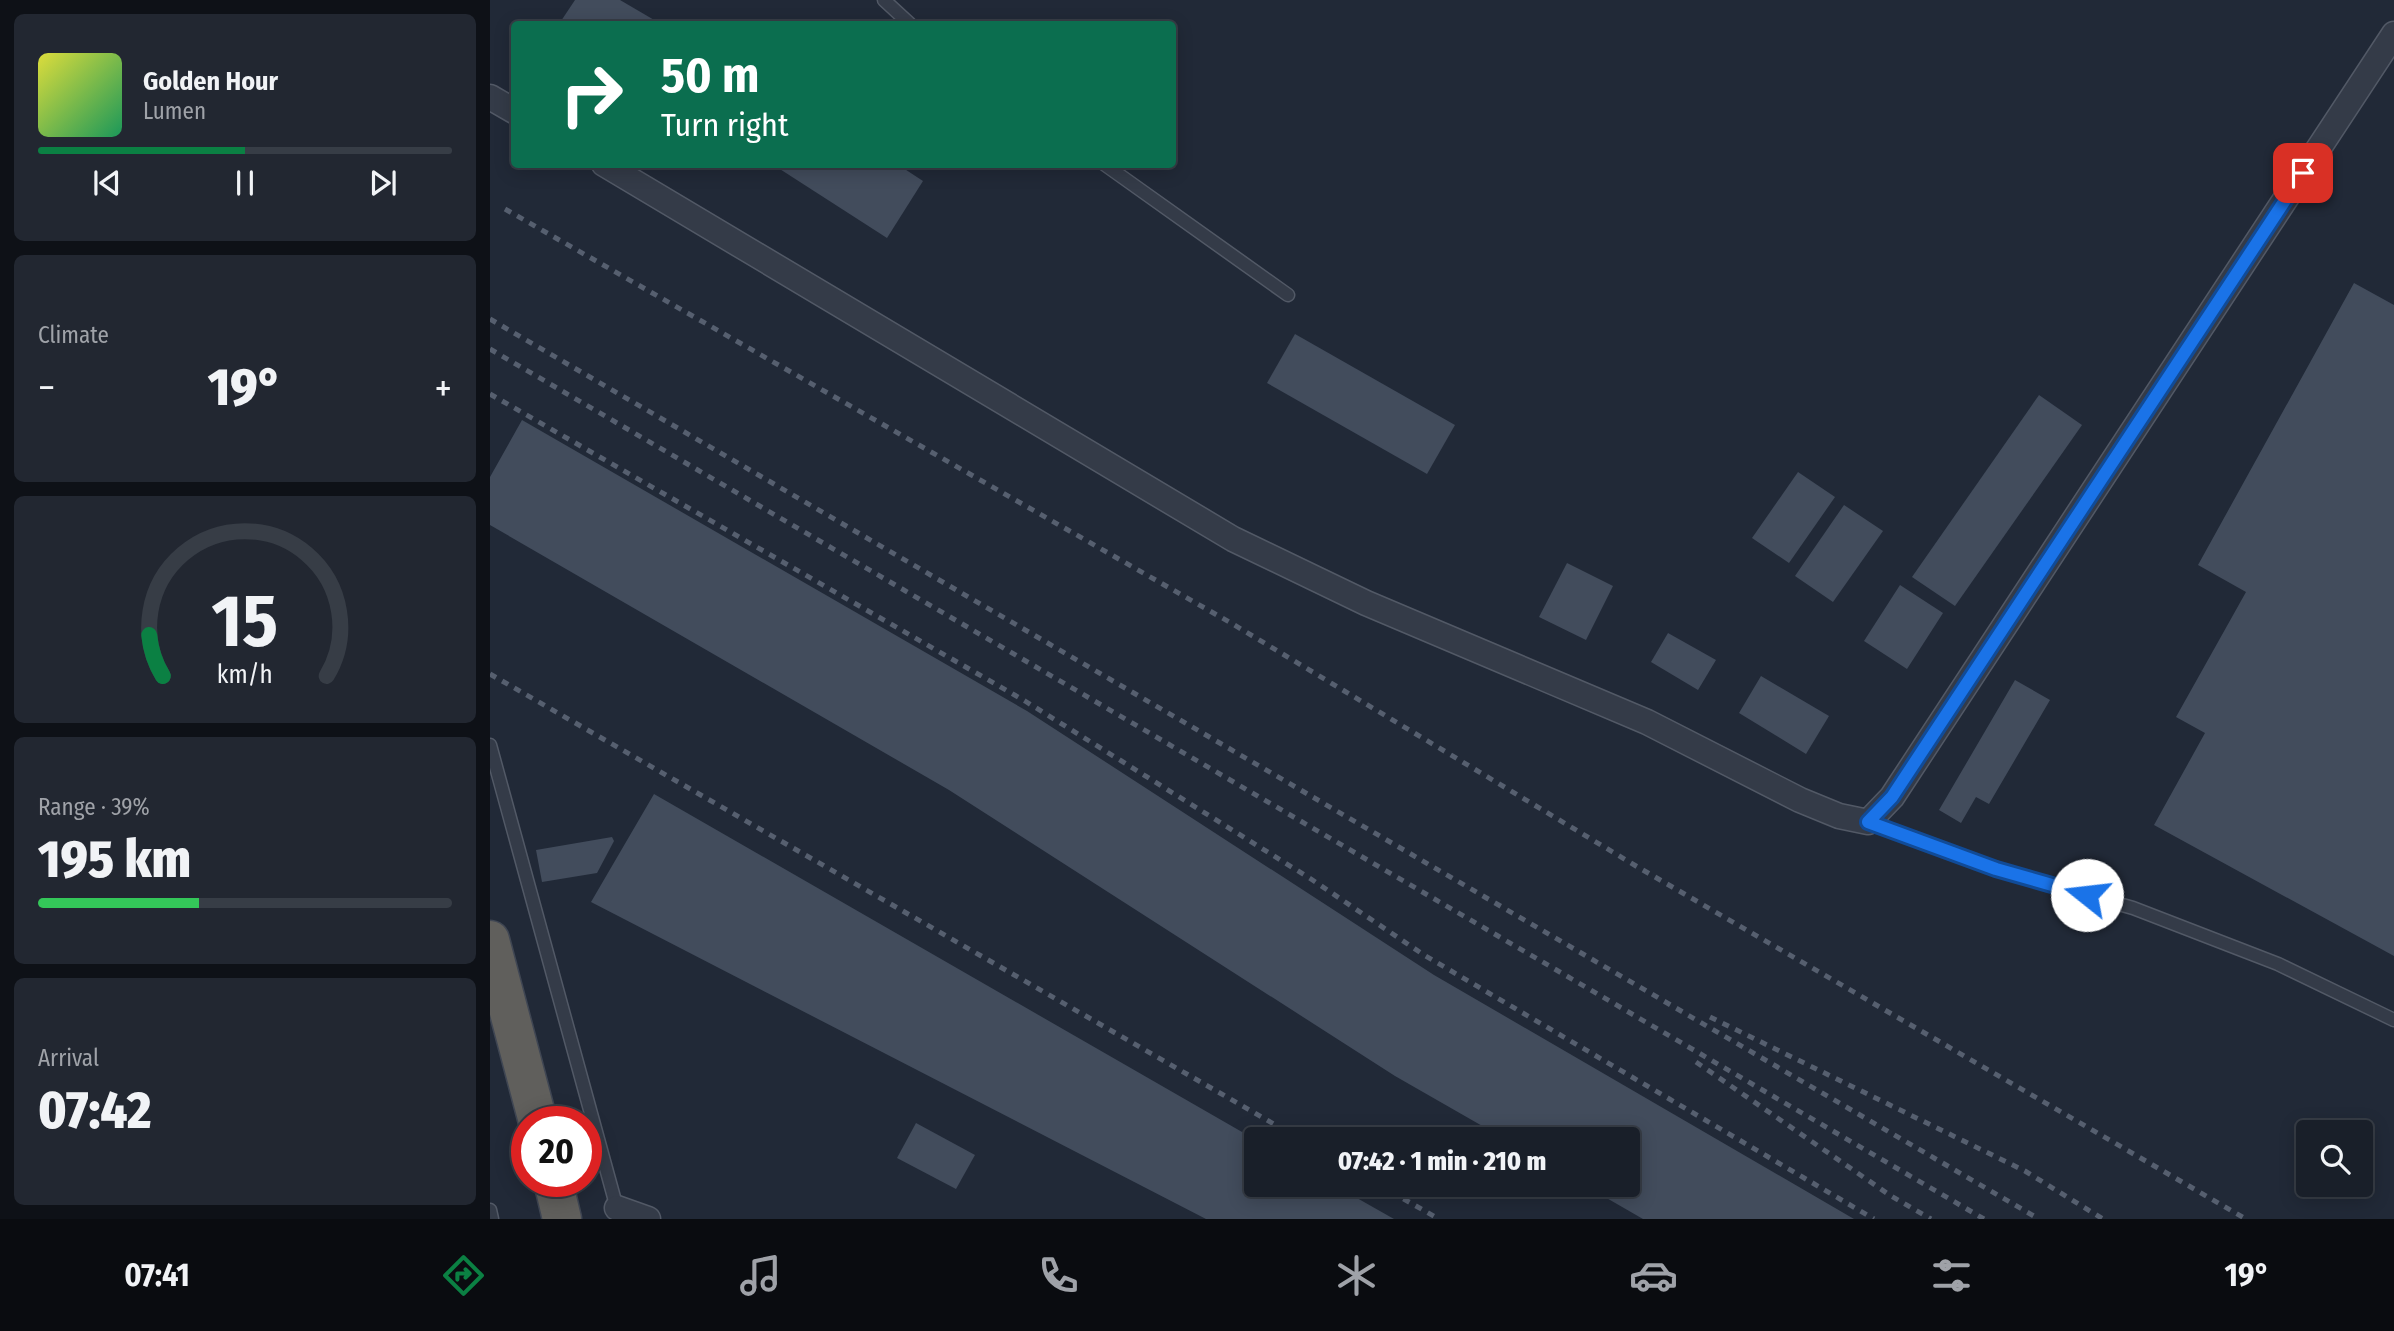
<!DOCTYPE html>
<meta charset="utf-8">
<style>
:root{--surface:#191f29;--page:#222731;--text:#f1f3f6;--muted:#9fa2a8;--line:#373d46;--accent:#0b8043}
body{margin:0;font-family:"Fira Sans Condensed",sans-serif;background:var(--page);color:var(--text);height:100vh;display:flex;flex-direction:column;font-size:26px;white-space:nowrap}
*{box-sizing:border-box;margin:0}
p{font-size:23px;color:var(--muted)}
.icon{flex:none;width:38px;height:38px;fill:none;stroke:currentColor;stroke-width:2;stroke-linecap:round;stroke-linejoin:round}
.map{position:relative;flex:1;overflow:hidden}
.details{display:flex;flex-direction:column;gap:14px;padding:14px;background:#0e1117;width:490px}
.details>*{flex:none}
.guide{position:absolute;left:21px;top:21px;width:665px;height:147px;border-radius:7px;box-shadow:0 4px 18px #0003,0 0 0 2px var(--line);background:#0b6e4f;color:#fff;overflow:hidden}
.buttons{position:absolute;left:1806px;top:1120px;display:grid;gap:14px}
.buttons a{display:grid;place-items:center;width:77px;height:77px;border-radius:7px;background:var(--surface);box-shadow:0 4px 18px #0003,0 0 0 2px var(--line);font-size:35px}
.speed{position:absolute;left:21px;top:1106px;display:flex;gap:14px;font-size:35px;font-weight:700;text-align:center}
.speed>*{display:grid;place-content:center;width:91px;height:91px;border-radius:50%;background:var(--surface);box-shadow:0 4px 18px #0003,0 0 0 2px var(--line);line-height:1}
.speed .limit{border:10px solid #d22;background:#fff;color:#111}
.pin{position:absolute;display:grid;place-items:center;width:60px;height:60px;color:#fff;margin:-30px;border-radius:14px;box-shadow:0 4px 10px #0006}
.me{position:absolute;width:77px;margin:-38px;rotate:286deg;stroke-linejoin:round;filter:drop-shadow(0 0 5px #0008)}
.turn{display:flex;align-items:center;gap:24px;height:147px;padding:0 35px;font-size:32px}
.turn .icon{width:91px;height:91px;stroke-width:2.5}
.turn b{display:block;font-size:49px;line-height:60px}
.big{font-size:52px;font-weight:800;line-height:1.1}
.details .tile{flex:1;display:flex;flex-direction:column;justify-content:center;gap:10px;min-width:0;padding:0 24px;border-radius:10px;background:var(--page)}
.details .dial{align-items:center;gap:0}
.dial svg{height:182px;overflow:visible;fill:none;stroke:var(--line);stroke-width:7;stroke-linecap:round;text-anchor:middle}
.dial text{fill:var(--text);stroke:none}
.song{display:flex;align-items:center;gap:21px}
.cover{width:84px;height:84px;border-radius:10px;background:linear-gradient(135deg,hsl(60 70% 55%),hsl(150 70% 35%))}
.played{height:7px;border-radius:4px;background:linear-gradient(90deg,var(--accent) 50%,var(--line) 50%)}
.keys{display:flex;justify-content:space-around;direction:ltr}
.heat{display:flex;justify-content:space-between;align-items:center;font-size:38px;direction:ltr}
.charge{height:10px;border-radius:5px;background:linear-gradient(90deg,#34c759 39%,var(--line) 0)}
.trip{position:absolute;left:754px;top:1127px;width:396px;height:70px;border-radius:7px;background:var(--surface);box-shadow:0 4px 18px #0003,0 0 0 2px var(--line);font-weight:800;line-height:70px;text-align:center}
.tabs{display:flex;height:112px;justify-content:space-around;align-items:center;background:#0a0c10;color:var(--muted)}
.tabs .icon{width:49px;height:49px}
.tabs .active{color:var(--accent)}
.tabs b{font-size:32px;color:var(--text)}
main{display:flex;flex:1;min-height:0}
.map>svg:first-child{display:block}
.building{fill:#424c5c}
.lines{fill:none;stroke-linecap:round;stroke-linejoin:round}
.service-casing{stroke:#525966;stroke-width:15}
.minor-casing{stroke:#525966;stroke-width:27}
.trunk-casing{stroke:#3f4653;stroke-width:41}
.service{stroke:#343b48;stroke-width:12}
.minor{stroke:#343b48;stroke-width:24}
.trunk{stroke:#605f5c;stroke-width:38}
.rail{stroke:#565f6f;stroke-width:5;stroke-dasharray:7 7;stroke-linecap:butt}
.route-casing{stroke:#114b97;stroke-width:18}
.route{stroke:#1a73e8;stroke-width:12}
</style>
<main>
<section class="details">
<div class="tile">
<div class="song"><i class="cover"></i><div><b>Golden Hour</b><p>Lumen</p></div></div>
<div class="played"></div>
<div class="keys"><svg class="icon" aria-label="previous" viewBox="0 0 24 24"><path d="M18 5L8 12l10 7zM5 5v14"/></svg><svg class="icon" aria-label="pause" viewBox="0 0 24 24"><path d="M8 5v14M16 5v14"/></svg><svg class="icon" aria-label="next" viewBox="0 0 24 24"><path d="M6 5l10 7-10 7zM19 5v14"/></svg></div>
</div>
<div class="tile"><p>Climate</p>
<div class="heat"><a>−</a><b class="big">19°</b><a>+</a></div>
</div>
<div class="tile dial"><svg viewBox="0 0 100 80">
<path d="M14 69A42 42 0 1 1 86 69"/>
<path d="M14 69A42 42 0 0 1 8 51" stroke="#0b8043"/>
<text x="50" y="56" font-size="32" font-weight="700">15</text>
<text x="50" y="72" font-size="11">km/h</text>
</svg></div>
<div class="tile"><p>Range · 39%</p><b class="big">195 km</b><div class="charge"></div></div>
<div class="tile"><p>Arrival</p><b class="big">07:42</b></div>
</section>
<div class="map">
<svg width="1904" height="1219" viewBox="0 0 1904 1219">
<rect width="100%" height="100%" fill="#212937"/>
<g class="building">
<polygon points="85,0 130,0 171,24 69,24"/>
<polygon points="282,164 407,164 433,181 397,238"/>
<polygon points="1864,283 1904,305 1904,956 1664,825 1715,733 1686,717 1756,592 1708,565"/>
<polygon points="805,334 965,425 937,474 777,383"/>
<polygon points="1549,395 1592,425 1465,606 1422,577"/>
<polygon points="32,420 537,711 944,975 1364,1219 1153,1219 1094,1185 1138,1185 1138,1139 1015,1139 905,1076 459,790 0,525 0,477"/>
<polygon points="1308,472 1345,497 1299,563 1262,538"/>
<polygon points="1354,505 1393,531 1343,602 1305,576"/>
<polygon points="1077,563 1123,586 1096,640 1049,617"/>
<polygon points="1410,585 1453,613 1417,669 1374,641"/>
<polygon points="1178,633 1226,660 1208,690 1161,662"/>
<polygon points="1271,676 1339,716 1316,754 1249,713"/>
<polygon points="1525,680 1560,700 1499,804 1486,797 1471,823 1449,810"/>
<polygon points="164,794 766,1140 766,1185 844,1185 904,1219 716,1219 101,902"/>
<polygon points="122,837 124,841 107,873 52,882 46,850"/>
<polygon points="426,1123 485,1155 466,1189 407,1158"/>
</g>
<g class="lines">
<defs>
<g id="service">
<polyline points="394,0 420,24"/>
<polyline points="614,164 798,295"/>
<polyline points="0,745 128,1212"/>
<polyline points="1378,822 1506,869 1643,908 1788,964 1904,1020"/>
<polyline points="0,1210 2,1219"/>
</g>
<g id="minor">
<polyline points="0,97 24,111"/>
<polyline points="114,164 743,539 876,603 1157,722 1310,800 1349,816 1378,822 1402,797 1904,34"/>
<polyline points="127,1208 158,1219"/>
</g>
<g id="trunk">
<polyline points="0,940 48,1122"/>
<polyline points="63,1181 72,1219"/>
</g>
</defs>
<use href="#service" class="service-casing"/>
<use href="#minor" class="minor-casing"/>
<use href="#trunk" class="trunk-casing"/>
<use href="#service" class="service"/>
<use href="#minor" class="minor"/>
<use href="#trunk" class="trunk"/>
<g class="rail">
<polyline points="15,209 741,623 1146,866 1756,1219"/>
<polyline points="0,319 1549,1219"/>
<polyline points="0,349 1494,1219"/>
<polyline points="0,394 535,701 821,879 934,955 1384,1219"/>
<polyline points="0,674 810,1139"/>
<polyline points="1220,1017 1535,1171 1613,1219"/>
<polyline points="1206,1062 1401,1196 1441,1219"/>
<polyline points="889,1185 949,1219"/>
</g>
</g>
<g class="lines">
<defs>
<polyline id="route" points="1597,895 1506,869 1378,822 1402,797 1813,173"/>
</defs>
<use href="#route" class="route-casing"/>
<use href="#route" class="route"/>
</g>
</svg>
<div class="buttons">
<a><svg class="icon" aria-label="search" viewBox="0 0 24 24"><circle cx="10" cy="10" r="6"/><path d="M15 15l6 6"/></svg></a>
</div>
<div class="speed"><div class="limit">20</div></div>
<div class="pin" style="left:1813px;top:173px;background:#d93025"><svg class="icon" aria-label="arrive" viewBox="0 0 24 24"><path d="M6 21V4h12l-3 4 3 4H6"/></svg></div>
<svg class="me" style="left:1597px;top:895px" viewBox="-20 -20 40 40"><circle r="19" fill="#fff"/><path d="M0-13L10 11 0 6-10 11z" fill="#1a73e8"/></svg>
<div class="trip">07:42 · 1 min · 210 m</div>
<div class="guide">
<div class="turn"><svg class="icon" aria-label="right" viewBox="0 0 24 24"><path d="M7 20v-9h11M14 6l5 5-5 5"/></svg><div><b>50 m</b>Turn right</div></div>
</div>
</div>
</main>
<nav class="tabs">
<b>07:41</b>
<svg class="icon active" aria-label="directions" viewBox="0 0 24 24"><path d="M12 3l9 9-9 9-9-9zM9 14v-3h6M13 9l2 2-2 2"/></svg>
<svg class="icon" aria-label="music" viewBox="0 0 24 24"><path d="M9 18V5l10-2v13"/><circle cx="6" cy="18" r="3"/><circle cx="16" cy="16" r="3"/></svg>
<svg class="icon" aria-label="phone" viewBox="0 0 24 24"><path d="M5 4h4l2 5-3 2q2 4 5 5l2-3 5 2v4C11 20 4 13 5 4z"/></svg>
<svg class="icon" aria-label="climate" viewBox="0 0 24 24"><path d="M12 3v18M4 7l16 10M4 17L20 7"/></svg>
<svg class="icon" aria-label="car" viewBox="0 0 24 24"><path d="M5 17H2v-5l4-1 3-4h7l3 4 3 1v5h-3M9 17h6M6 11h13"/><circle cx="7" cy="17" r="2"/><circle cx="17" cy="17" r="2"/></svg>
<svg class="icon" aria-label="filters" viewBox="0 0 24 24"><path d="M4 7h16M4 17h16"/><circle cx="9" cy="7" r="2"/><circle cx="15" cy="17" r="2"/></svg>
<b>19°</b>
</nav>
